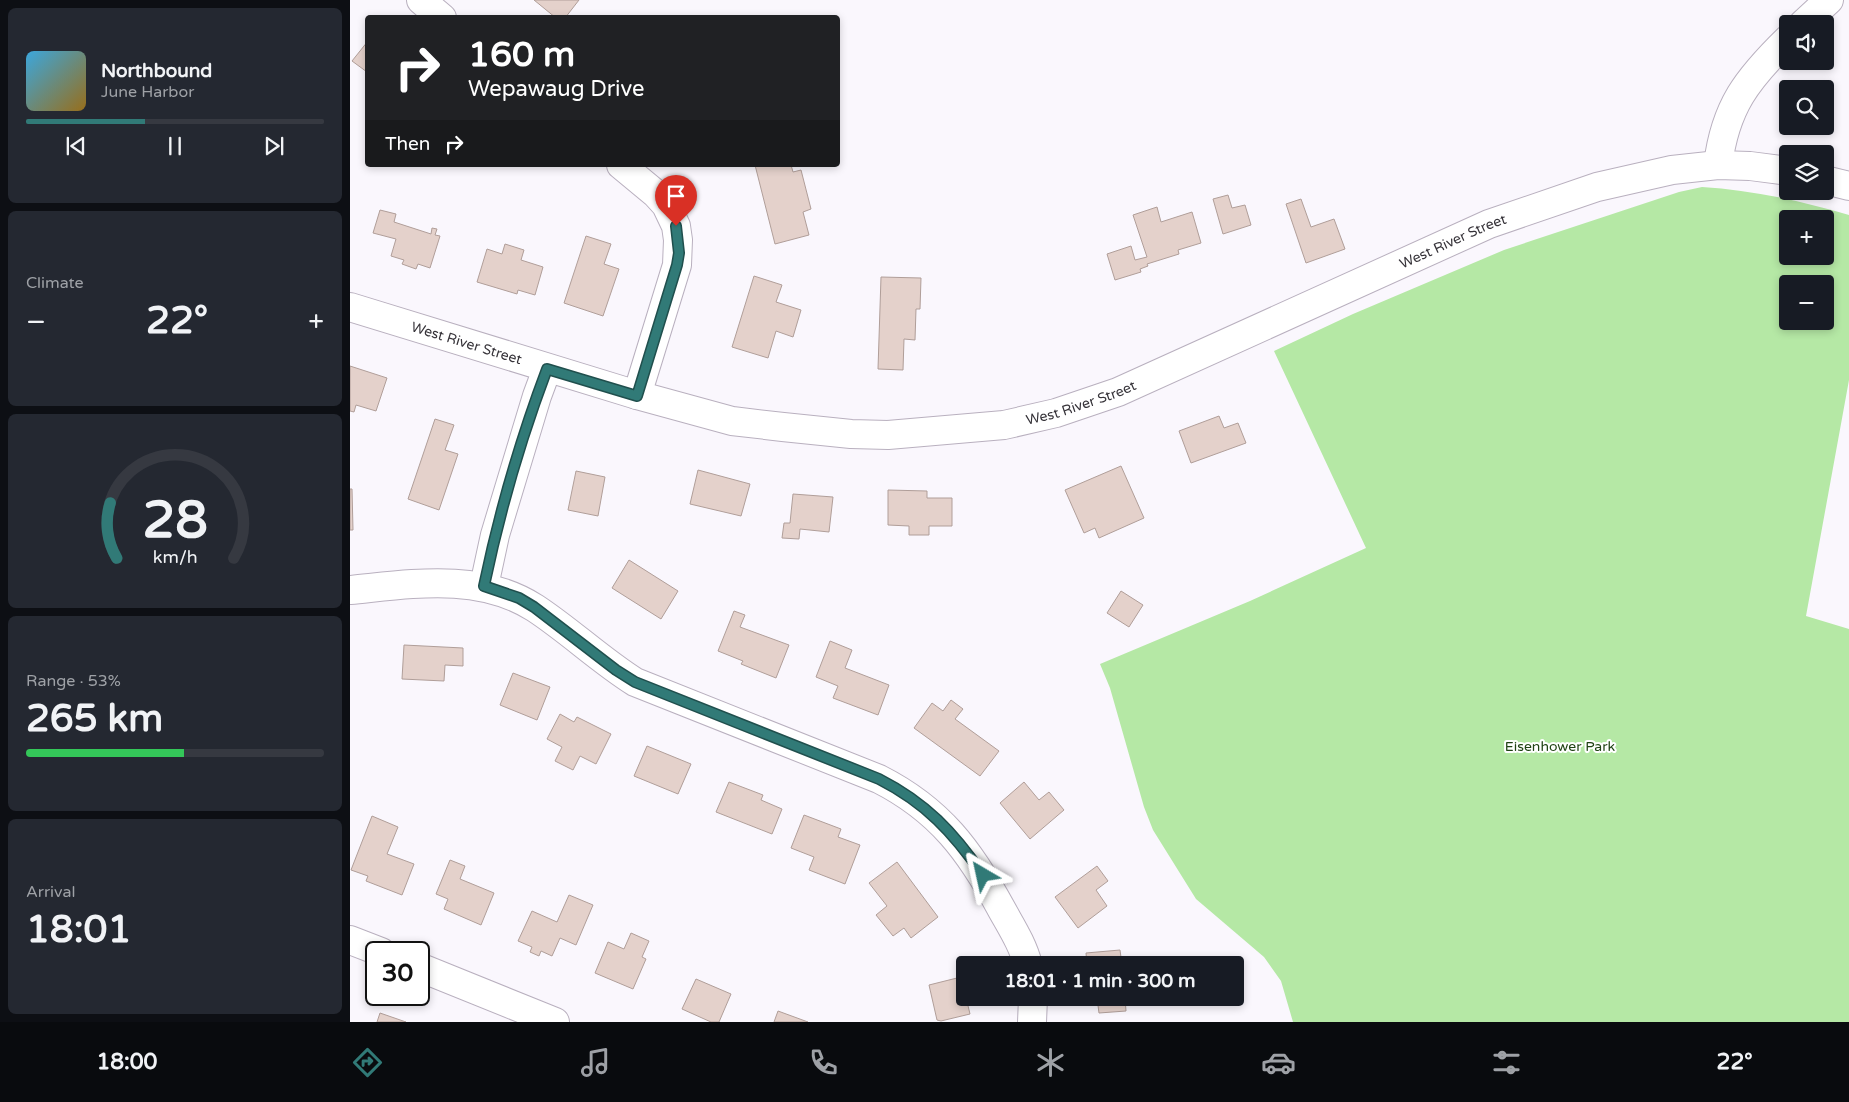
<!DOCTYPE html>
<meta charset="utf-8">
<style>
:root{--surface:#171b24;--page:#242831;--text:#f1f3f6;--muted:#9ea1a6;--line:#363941;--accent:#317a77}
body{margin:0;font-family:"Varela Round",sans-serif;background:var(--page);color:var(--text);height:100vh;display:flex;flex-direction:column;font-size:19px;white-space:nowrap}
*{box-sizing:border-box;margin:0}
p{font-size:16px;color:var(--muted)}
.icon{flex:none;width:28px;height:28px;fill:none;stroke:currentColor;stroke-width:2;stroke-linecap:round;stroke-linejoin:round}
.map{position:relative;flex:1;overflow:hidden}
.drawer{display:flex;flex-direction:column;gap:8px;padding:8px;background:#0d0f14;width:350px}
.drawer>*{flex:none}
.hud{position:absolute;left:15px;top:15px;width:475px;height:152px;border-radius:5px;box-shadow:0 2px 8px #0003;background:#202124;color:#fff;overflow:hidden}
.buttons{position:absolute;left:1429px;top:15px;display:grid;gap:10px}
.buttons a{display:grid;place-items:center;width:55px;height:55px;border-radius:5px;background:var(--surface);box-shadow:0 2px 8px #0003;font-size:25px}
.speed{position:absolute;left:15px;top:941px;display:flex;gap:10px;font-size:25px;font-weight:700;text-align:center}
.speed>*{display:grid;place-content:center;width:65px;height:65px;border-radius:50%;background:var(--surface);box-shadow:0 2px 8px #0003;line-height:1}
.speed .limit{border:2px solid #111;border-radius:8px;background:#fff;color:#111}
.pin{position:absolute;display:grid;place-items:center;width:42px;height:42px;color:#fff;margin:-51px -21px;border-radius:50% 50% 50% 0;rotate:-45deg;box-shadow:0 0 5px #0007}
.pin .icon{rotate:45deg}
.me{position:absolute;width:55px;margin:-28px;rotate:324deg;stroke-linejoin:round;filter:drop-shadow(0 0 4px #0008)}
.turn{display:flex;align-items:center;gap:18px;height:105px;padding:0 20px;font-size:22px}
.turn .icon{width:65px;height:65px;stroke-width:2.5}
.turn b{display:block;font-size:35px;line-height:42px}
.then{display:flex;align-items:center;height:48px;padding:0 20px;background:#0003;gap:10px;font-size:19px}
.big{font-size:38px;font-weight:700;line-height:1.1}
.drawer .tile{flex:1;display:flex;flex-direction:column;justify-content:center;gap:8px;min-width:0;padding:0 18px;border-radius:8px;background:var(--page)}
.drawer .dial{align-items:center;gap:0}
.dial svg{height:130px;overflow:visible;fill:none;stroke:var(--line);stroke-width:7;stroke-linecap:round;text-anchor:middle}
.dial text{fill:var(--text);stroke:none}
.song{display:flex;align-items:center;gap:15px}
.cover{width:60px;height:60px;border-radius:8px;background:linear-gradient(135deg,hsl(200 70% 55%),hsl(40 70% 35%))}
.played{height:5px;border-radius:2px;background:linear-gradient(90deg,var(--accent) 40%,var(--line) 40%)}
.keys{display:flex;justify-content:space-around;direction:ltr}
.heat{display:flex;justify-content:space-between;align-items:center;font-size:28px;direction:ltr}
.charge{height:8px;border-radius:4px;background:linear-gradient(90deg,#34c759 53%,var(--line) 0)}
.trip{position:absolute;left:606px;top:956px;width:288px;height:50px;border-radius:5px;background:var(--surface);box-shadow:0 2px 8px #0003;font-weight:700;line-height:50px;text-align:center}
.menu{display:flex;height:80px;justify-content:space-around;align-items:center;background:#090b0e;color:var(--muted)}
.menu .icon{width:35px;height:35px}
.menu .on{color:var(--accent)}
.menu b{font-size:22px;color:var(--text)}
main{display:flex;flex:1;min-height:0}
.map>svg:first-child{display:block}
.green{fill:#b5e8a5;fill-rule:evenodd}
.building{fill:#e4d1cb;stroke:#b09e99}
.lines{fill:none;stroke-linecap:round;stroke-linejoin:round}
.minor-casing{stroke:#b9b0bf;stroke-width:30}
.minor{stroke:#fff;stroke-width:28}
.route-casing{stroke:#204f4d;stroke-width:12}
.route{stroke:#317a77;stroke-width:9}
.labels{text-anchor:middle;stroke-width:4;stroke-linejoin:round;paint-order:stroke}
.street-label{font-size:14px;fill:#363339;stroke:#fff}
.park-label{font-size:14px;fill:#1f4213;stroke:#fff}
</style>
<main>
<section class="drawer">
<div class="tile">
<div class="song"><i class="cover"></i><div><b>Northbound</b><p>June Harbor</p></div></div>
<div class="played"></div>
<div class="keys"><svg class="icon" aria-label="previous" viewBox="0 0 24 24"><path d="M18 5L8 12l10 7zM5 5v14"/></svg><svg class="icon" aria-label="pause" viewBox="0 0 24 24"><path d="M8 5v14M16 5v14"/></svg><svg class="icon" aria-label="next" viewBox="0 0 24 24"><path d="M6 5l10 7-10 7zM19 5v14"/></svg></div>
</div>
<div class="tile"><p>Climate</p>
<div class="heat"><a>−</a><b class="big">22°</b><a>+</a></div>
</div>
<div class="tile dial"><svg viewBox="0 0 100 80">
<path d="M14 69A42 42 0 1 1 86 69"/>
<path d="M14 69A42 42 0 0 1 10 35" stroke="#317a77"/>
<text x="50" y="56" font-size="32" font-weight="700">28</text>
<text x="50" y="72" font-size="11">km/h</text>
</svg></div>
<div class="tile"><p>Range · 53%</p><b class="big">265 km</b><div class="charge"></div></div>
<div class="tile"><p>Arrival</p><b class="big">18:01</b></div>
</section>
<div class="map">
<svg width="1499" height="1022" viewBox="0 0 1499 1022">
<rect width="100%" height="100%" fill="#faf7fd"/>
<path class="green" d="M1352,187C1401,190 1452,201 1499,215V380L1456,616L1499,629V1022H943L931,981L914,957L846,899L803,830L794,807L760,688L750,664L900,601L1016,548L924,351L1003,314L1154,250L1329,192ZM1438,219H1475V256H1438ZM1438,284H1475V321H1438Z"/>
<g class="building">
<polygon points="184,0 229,0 215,18 206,18"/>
<polygon points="18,41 18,71 17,72 2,61"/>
<polygon points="405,165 441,165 443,172 451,170 461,209 453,212 459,235 425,244"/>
<polygon points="878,195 882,208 895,205 901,225 873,234 863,199"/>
<polygon points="951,199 961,227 984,219 995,249 956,263 936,204"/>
<polygon points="807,207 811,222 842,212 851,243 828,250 829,254 797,264 798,266 790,269 791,272 765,280 757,254 781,246 785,260 797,257 783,215"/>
<polygon points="30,210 46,214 44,222 81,234 82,228 87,229 85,235 90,236 80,268 68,264 66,269 52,264 54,260 41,256 46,239 23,233"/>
<polygon points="236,236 261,244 254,264 269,269 253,316 214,303"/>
<polygon points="155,244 174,250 171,260 193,267 185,295 168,290 167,294 127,282 137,249 152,254"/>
<polygon points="404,276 432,285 426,302 451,310 443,337 426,331 418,358 382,347"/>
<polygon points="531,277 571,278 570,309 566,309 565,340 554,339 553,370 528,369"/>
<polygon points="0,366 37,378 26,411 6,405 4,412 0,411"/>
<polygon points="869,416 874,428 888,423 896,443 841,463 829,431"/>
<polygon points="85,419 104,425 95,450 108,454 89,510 58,499"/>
<polygon points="771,466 794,518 749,538 745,528 734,533 715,490"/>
<polygon points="348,470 400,484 391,516 340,504"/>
<polygon points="226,471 255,477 248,516 218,510"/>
<polygon points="0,489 2,489 3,530 0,530"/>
<polygon points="538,490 577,491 577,498 602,498 602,526 579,526 579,535 559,535 559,526 538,525"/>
<polygon points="443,494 483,497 479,532 450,529 449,539 432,538 434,523 440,523"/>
<polygon points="279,560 328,591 311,619 262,588"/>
<polygon points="771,591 793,605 779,627 757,613"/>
<polygon points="384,611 395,615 390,627 439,645 426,678 391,664 393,661 368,651"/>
<polygon points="480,641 502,650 495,668 539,685 528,715 483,698 488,686 466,677"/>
<polygon points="54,645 113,648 113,666 95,665 94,681 52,679"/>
<polygon points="163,673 200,687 187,720 150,705"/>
<polygon points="601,700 613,709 605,719 649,751 630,776 564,728 582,703 593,711"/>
<polygon points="210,714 224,722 227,717 261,734 246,764 230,756 223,770 205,761 212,747 197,739"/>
<polygon points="297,746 341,764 328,794 284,776"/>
<polygon points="379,782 413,795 411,800 432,809 422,834 366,812"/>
<polygon points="674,782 689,800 699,792 714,810 680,839 650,803"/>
<polygon points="454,815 491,829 488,837 510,845 495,884 459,870 464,857 441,848"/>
<polygon points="22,816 48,827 37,854 64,864 52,895 16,881 18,876 1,870"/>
<polygon points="100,860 115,866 110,879 144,893 131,925 94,909 98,899 86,894"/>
<polygon points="547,862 588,917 561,938 554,928 543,936 526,915 537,906 519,883"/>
<polygon points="747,866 758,881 746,890 757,906 728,928 705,897"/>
<polygon points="219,895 243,905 226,945 210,938 202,956 191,951 189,956 180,952 182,947 168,941 182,911 207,922"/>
<polygon points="281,933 299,941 292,957 296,959 283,989 245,973 258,942 274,949"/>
<polygon points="770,950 772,965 737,965 736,953"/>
<polygon points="611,977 620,1014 591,1021 587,1020 579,985"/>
<polygon points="346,979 381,994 369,1022 361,1022 332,1009"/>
<polygon points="747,998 775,998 776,1011 749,1013"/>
<polygon points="428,1011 458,1022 424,1022"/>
<polygon points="30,1013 56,1022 27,1022"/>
</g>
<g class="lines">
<defs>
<g id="minor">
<polyline points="71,0 92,18"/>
<polyline points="1453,24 1479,0"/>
<polyline points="271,165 306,194 316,205 326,226 328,240 327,265 287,395"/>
<path d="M1368,165C1375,107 1397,79 1438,39"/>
<polyline points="1475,180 1499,186"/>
<path id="s1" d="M0,307L287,395L382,421L433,427L501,434L538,435L654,425L706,413L768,392L1139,224L1247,187L1322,170L1368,165L1400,166L1438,171"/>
<polyline points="134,586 145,535 187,396 197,369"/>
<path d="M0,590C62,584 129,572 185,608C220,631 250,660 285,682L529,779C590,810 620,851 652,910C662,928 673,945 678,965"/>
<polyline points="0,940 31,952"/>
<polyline points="69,967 205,1022"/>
<polyline points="682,1022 683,998"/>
</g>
</defs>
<use href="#minor" class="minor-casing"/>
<use href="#minor" class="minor"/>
</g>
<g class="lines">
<defs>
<path id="route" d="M326,226L329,253L327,265L287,396L197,369C171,438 149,514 134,586L169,598L184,607L266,670L285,682L529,779C576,803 603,832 633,875"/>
</defs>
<use href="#route" class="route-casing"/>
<use href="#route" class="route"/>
</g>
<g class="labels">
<g class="street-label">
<text dy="5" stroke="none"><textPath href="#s1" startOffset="1158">West River Street</textPath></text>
<text dy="5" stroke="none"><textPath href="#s1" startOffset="122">West River Street</textPath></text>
<text dy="5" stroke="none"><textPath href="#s1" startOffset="752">West River Street</textPath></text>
</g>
<g class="park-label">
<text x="1210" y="751">Eisenhower Park</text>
</g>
</g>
</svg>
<div class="buttons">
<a><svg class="icon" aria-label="sound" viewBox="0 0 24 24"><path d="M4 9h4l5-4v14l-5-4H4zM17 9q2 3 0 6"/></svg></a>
<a><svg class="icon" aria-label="search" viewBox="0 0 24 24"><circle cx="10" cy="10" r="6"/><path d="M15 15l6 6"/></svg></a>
<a><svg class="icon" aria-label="layers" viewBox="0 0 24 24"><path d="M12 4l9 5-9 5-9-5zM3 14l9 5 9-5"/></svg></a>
<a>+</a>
<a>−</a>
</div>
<div class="speed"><div class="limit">30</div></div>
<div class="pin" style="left:326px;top:226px;background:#d93025"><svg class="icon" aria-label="arrive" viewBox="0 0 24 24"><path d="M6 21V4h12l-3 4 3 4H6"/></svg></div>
<svg class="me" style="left:633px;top:875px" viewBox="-20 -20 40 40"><path d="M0-17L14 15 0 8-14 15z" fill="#317a77" stroke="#fff" stroke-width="4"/></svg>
<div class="trip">18:01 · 1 min · 300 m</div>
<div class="hud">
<div class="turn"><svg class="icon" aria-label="right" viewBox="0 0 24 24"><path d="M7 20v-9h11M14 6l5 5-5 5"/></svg><div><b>160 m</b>Wepawaug Drive</div></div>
<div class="then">Then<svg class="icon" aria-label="right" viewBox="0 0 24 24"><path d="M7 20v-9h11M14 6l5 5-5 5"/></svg></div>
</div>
</div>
</main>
<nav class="menu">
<b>18:00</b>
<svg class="icon on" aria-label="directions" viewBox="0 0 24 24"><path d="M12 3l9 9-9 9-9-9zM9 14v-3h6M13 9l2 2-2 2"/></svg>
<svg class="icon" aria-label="music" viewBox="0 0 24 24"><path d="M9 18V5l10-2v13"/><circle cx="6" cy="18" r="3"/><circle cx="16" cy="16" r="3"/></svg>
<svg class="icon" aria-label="phone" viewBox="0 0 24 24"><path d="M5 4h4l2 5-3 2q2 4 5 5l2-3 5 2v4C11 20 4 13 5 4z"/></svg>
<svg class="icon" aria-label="climate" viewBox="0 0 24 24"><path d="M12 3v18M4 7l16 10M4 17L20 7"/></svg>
<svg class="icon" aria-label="car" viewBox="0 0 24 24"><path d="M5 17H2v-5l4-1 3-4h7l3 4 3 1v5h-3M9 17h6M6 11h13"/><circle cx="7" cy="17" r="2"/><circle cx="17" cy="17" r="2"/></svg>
<svg class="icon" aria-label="filters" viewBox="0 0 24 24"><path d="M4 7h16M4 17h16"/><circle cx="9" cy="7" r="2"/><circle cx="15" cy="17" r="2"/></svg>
<b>22°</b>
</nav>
